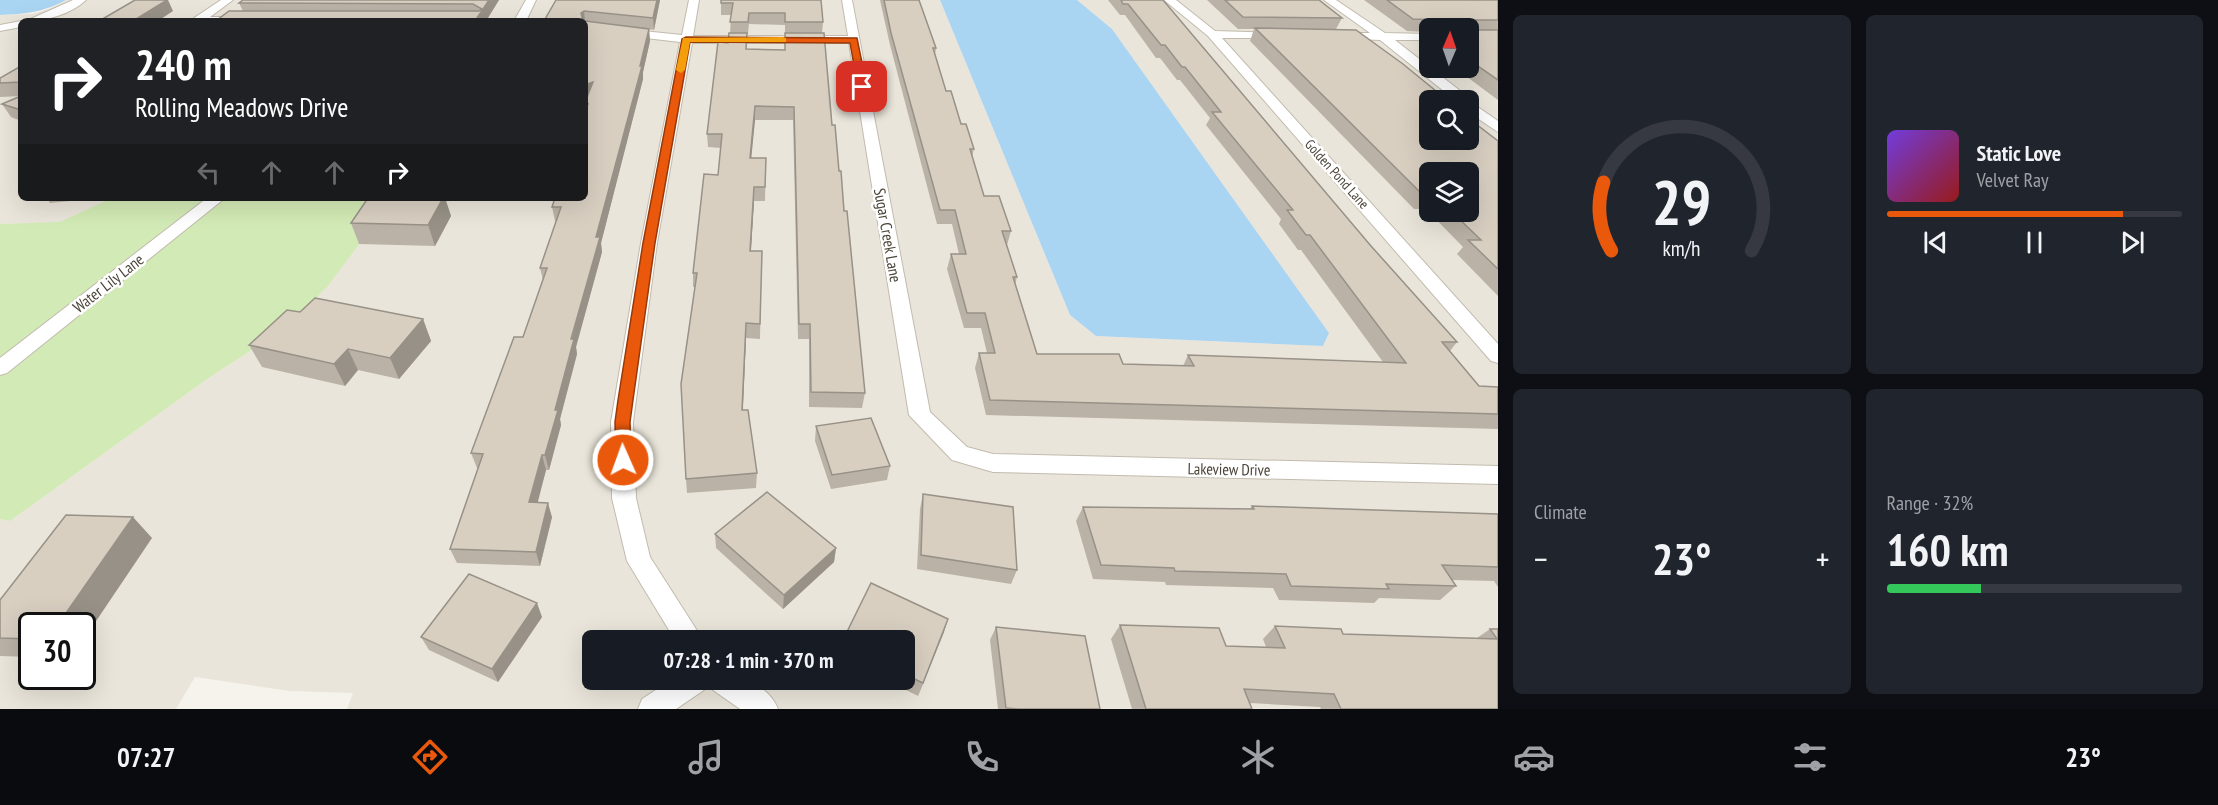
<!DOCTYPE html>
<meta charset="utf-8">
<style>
:root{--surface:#171b24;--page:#20242c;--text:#f1f3f6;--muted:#9ea1a6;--line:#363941;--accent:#ea580c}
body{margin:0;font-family:"PT Sans Narrow",sans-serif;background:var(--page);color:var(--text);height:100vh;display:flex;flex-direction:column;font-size:22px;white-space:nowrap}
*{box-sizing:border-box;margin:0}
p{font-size:20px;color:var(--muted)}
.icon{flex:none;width:33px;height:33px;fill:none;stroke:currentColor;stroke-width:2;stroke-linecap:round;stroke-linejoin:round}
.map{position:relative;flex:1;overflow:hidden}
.details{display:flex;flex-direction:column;gap:15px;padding:15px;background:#0d0f14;width:720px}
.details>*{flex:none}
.top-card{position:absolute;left:18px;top:18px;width:570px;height:183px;border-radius:9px;box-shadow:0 6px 24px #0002;background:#202124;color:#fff;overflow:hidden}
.needle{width:39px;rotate:2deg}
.buttons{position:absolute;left:1419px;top:18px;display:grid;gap:12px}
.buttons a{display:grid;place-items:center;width:60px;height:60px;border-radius:9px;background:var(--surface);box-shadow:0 6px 24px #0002;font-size:30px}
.speed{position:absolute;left:18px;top:612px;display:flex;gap:12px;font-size:30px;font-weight:700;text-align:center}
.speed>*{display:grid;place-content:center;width:78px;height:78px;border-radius:50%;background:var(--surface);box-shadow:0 6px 24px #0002;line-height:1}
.speed .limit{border:3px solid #111;border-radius:9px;background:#fff;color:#111}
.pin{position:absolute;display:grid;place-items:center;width:51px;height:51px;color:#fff;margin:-26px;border-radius:12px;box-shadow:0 3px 9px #0006}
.me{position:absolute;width:66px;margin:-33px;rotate:358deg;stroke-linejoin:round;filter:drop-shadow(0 0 4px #0008)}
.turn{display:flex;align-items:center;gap:21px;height:126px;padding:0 18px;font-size:27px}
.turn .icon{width:78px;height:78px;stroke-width:2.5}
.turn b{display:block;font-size:42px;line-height:51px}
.lanes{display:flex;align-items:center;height:57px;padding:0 18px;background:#0003;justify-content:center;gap:30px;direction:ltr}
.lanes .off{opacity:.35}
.big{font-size:45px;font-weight:600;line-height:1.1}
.details .tile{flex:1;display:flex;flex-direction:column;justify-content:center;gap:9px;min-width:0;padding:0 21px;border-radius:9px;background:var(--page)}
.details .dial{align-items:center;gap:0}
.dial svg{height:156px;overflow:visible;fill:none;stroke:var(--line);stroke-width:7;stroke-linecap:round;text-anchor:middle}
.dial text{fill:var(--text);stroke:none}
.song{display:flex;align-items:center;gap:18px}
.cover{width:72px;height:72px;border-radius:9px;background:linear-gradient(135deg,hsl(260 70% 55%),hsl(0 70% 35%))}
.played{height:6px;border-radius:3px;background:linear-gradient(90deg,var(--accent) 80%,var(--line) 80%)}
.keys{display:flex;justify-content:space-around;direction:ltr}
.heat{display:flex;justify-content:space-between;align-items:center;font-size:33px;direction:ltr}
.charge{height:9px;border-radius:4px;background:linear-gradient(90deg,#34c759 32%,var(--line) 0)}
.details .tiles{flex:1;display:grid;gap:15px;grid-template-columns:repeat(2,1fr)}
.trip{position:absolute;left:582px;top:630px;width:333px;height:60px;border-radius:9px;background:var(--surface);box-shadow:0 6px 24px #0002;font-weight:600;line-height:60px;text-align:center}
.tabs{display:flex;height:96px;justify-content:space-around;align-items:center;background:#090b0e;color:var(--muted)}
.tabs .icon{width:42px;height:42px}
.tabs .selected{color:var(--accent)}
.tabs b{font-size:27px;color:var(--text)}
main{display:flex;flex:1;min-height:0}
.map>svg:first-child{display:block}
.residential{fill:#eae5da;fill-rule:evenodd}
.green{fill:#d2eab5}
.water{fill:#a9d4f2}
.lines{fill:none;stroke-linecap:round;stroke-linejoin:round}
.minor-casing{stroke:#c2bbae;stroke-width:2}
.minor{fill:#fff;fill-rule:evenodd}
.wall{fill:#bab2a6;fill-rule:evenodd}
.shaded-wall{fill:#979187}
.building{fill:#d8cfc1;stroke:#979187;stroke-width:1.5}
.route{fill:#ea580c;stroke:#983908;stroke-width:1.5}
.slow{fill:#f59e0b}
.labels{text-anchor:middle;stroke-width:5;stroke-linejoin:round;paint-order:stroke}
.far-street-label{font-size:14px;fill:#4b4439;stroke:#fff}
.street-label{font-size:16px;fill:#4b4439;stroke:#fff}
</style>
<main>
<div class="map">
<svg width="1498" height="709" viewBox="0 0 1498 709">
<rect width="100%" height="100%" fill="#f6f3ec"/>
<path class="residential" d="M66,0H940L1070,315L1096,336L1323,346L1329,333L1112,29L1077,0H1498V709H347L353,693L290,691L195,677L176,709H0V519L10,521L210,377L284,329L366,235L365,198H585V21H21V198H112L60,223L0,224V15L33,14L49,9ZM1430,28H1468V68H1430ZM1430,100H1468V140H1430ZM1430,172H1468V212H1430ZM32,626H82V676H32ZM592,640H904V680H592Z"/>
<polygon class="green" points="112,198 365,198 366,235 327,287 284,329 210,377 10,521 0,519 0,224 60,222"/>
<g class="water">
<path d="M0,0H66C44,12 25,14 0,15Z"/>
<polygon points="940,0 1077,0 1112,29 1329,333 1323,346 1096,336 1070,315"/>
</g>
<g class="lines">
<defs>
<g id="minor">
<path d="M73,0H86C71,14 47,21 26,21Z"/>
<polygon points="221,0 233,0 210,17 245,17 249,18 250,21 193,21 194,18"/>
<polygon points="526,0 536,0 526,21 514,21"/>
<polygon points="689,0 699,0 693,36 848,36 842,0 852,0 930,412 967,447 993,454 1498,466 1498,484 993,472 952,460 909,415 849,43 692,43 657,243 633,422 636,498 650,557 703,640 675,640 627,561 612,498 611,422 641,243 680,42 585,31 585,25 682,35"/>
<polygon points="1164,0 1176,0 1215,31 1282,33 1284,35 1278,38 1222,38 1498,344 1498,363 1491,361 1208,36"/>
<polygon points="1324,0 1336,0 1385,33 1430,34 1430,40 1395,40 1468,97 1469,101 1498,121 1498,132 1468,112 1468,100 1455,100 1380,40 1333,38 1333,34 1337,33 1370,33"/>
<polygon points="21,21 21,27 0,31 0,25"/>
<polygon points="207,198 225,198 7,373 0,375 0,358"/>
<polygon points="671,680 708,680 704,690 676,709 638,709 642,699"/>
<path d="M709,680C736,677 767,681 778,709H740L713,690Z"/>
</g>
</defs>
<use href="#minor" class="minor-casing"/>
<use href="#minor" class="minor"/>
</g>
<g class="wall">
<polygon points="243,0 499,0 486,21 217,20 243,11 239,3"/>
<polygon points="556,0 660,0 654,30 649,29 650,41 643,72 643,79 601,243 602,252 576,347 577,354 560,419 561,425 549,470 546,470 537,502 552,517 540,566 457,563 450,549 478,468 477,468 471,453 523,337 543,280 540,268 556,221 555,221 552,207 585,198 585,102 587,98 585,99"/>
<path d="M821,0L823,22L822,33L832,125L844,211L865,393L862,408L809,407V339H798L793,120H755L751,158H766L765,201H754L751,251H762L760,339L746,338L743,410L757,473L756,488L687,493L686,479L695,287H693V273L718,175L721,148L708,147L707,134L730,33L731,15H721V3ZM749,24L785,25V50L747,49V34H748Z"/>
<polygon points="880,0 919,0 936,48 935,55 946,91 961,124 974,149 972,157 984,196 1011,231 1007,245 1017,277 1015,285 1037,354 1123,364 1183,366 1188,355 1383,362 1301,250 1298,250 1279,224 1281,219 1206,125 1210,118 1180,80 1177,80 1160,58 1156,58 1125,15 1120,15 1108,0 1163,0 1371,246 1457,342 1450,351 1479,386 1498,387 1498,429 986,415 975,368 979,353 987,353 981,328 964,328 947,269 951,254 959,254 952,224 937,224 890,45"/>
<path d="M1207,0H1319L1342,18L1336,29L1498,141V296L1457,254L1463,247L1426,209H1414L1250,41L1254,29H1238ZM1430,172L1468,212H1430Z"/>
<polygon points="1364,0 1498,0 1498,100 1455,68 1468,68 1468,28 1430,28 1430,48 1421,42 1427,32 1407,31"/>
<polygon points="21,66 21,96 0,97 0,78"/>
<polygon points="21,96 21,121 11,117 2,104"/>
<polygon points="47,198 91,198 90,199 50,203"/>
<polygon points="368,198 445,198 451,216 435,246 359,244 351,223"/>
<polygon points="300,312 423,319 431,341 399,379 358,370 345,386 262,367 249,345"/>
<polygon points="816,426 890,466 887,480 831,489 815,441"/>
<polygon points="923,494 1017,570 1011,584 917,569 920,509"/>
<polygon points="1252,506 1498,514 1498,587 1494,581 1452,580 1456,586 1440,600 1379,598 1374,603 1279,600 1273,588 1166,585 1165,582 1093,579 1076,521 1083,507 1250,509"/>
<polygon points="715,534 836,548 834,562 783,609 716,548"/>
<polygon points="152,538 32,626 32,657 0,656 0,600"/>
<polygon points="542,617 498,682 429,650 421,637"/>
<polygon points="1120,625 1226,646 1266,647 1263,639 1275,626 1343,634 1477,638 1490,629 1498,629 1498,709 1321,709 1320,707 1250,703 1252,709 1132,709 1111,639"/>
<polygon points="996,627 1100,709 998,709 990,640"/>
<polygon points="944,632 918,696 886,680 904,680 904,640"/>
</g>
<g class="shaded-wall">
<polygon points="167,0 168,0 173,11 158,21 133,21"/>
<polygon points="489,0 499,0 486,21 475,21"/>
<polygon points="657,0 660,0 654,30 653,18"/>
<polygon points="584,11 585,21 582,21 581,13"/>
<polygon points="649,29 650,41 643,72 643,79 601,243 602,252 576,347 577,354 560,419 561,425 549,470 545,455 555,410 596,237"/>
<polygon points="593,82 594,95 585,99 585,85"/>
<polygon points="755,106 755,120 750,171 750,158"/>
<polygon points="754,187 754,201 750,265 750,251"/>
<polygon points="443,198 445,198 451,216 435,246 428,225"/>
<polygon points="423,319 431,341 399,379 390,358"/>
<polygon points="746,323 746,338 742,425 742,410"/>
<polygon points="348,349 358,370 345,386 334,364"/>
<polygon points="542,455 546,470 534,517 529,502"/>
<polygon points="548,503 552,517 540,566 536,552"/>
<polygon points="133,517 152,538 82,642 82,626 57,626"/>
<polygon points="836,548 834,562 783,609 784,595"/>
<polygon points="537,603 542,617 498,682 492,669"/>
<polygon points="948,619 944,632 918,696 923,683"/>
</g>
<g class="building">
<polygon points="135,0 167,0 133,21 99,21"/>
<polygon points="243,0 489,0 475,21 203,21 217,20 229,11 479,11 482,9 473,4 239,3"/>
<polygon points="556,0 657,0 653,18 584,11 581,13 583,21 544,21"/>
<polygon points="721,0 821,0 823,22 785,22 785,13 749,13 748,22 730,22 733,3 721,3"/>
<polygon points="884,0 919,0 936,48 933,48 946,91 951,91 961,124 966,124 974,149 970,149 984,196 999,196 1011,231 1002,231 1017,277 1013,277 1037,354 1119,354 1123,364 1194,366 1188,355 1406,363 1310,235 1306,235 1287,210 1293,210 1212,112 1221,112 1185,67 1182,67 1165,45 1161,45 1128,4 1123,4 1121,0 1163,0 1371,246 1457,342 1442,342 1479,386 1498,387 1498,414 990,400 979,353 995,353 985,313 967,313 951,254 966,254 955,210 940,210 891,33"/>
<polygon points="1225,0 1319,0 1342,18 1243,17"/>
<polygon points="1387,0 1498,0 1498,20 1475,20 1473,28 1476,30 1498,30 1498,80 1468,59 1468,28 1439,28 1439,20 1413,19"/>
<polygon points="585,21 649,29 640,66 642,66 596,237 600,237 571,339 574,339 555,410 558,410 545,455 542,455 529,502 548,503 536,552 450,549 483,454 471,453 514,337 523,337 547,268 540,268 561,207 552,207 555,198 585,198 585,111 588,104 585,104 585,102 593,82 585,85"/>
<polygon points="1255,28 1356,30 1403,64 1447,100 1430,100 1430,140 1468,140 1468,118 1498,141 1498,269 1468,240 1481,240 1452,212 1468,212 1468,172 1430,172 1430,195 1423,195"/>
<polygon points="729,33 747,33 746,49 785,50 785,33 824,33 832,125 835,125 839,171 841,171 844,211 847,211 865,393 811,392 810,324 799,324 794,107 755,106 750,158 766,158 765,187 754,187 750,251 762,251 760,324 746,323 742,410 748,410 757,473 686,479 681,384 697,273 693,273 704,174 718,175 722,134 707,134 718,42 728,43"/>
<polygon points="21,66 21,82 0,83 0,78"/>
<polygon points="21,96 21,110 2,104"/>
<polygon points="368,198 443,198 428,225 351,223"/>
<polygon points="315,298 423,319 390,358 348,349 334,364 249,345 287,310 300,312"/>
<polygon points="871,418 890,466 832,475 816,426"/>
<polygon points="767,492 836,548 784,595 715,534"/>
<polygon points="923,494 1013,507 1017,570 921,555"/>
<polygon points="1252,506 1498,514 1498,567 1442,565 1456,586 1386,584 1389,589 1291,586 1286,574 1175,571 1174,568 1101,565 1083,507 1254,509"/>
<polygon points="66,515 133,517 57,626 32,626 32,639 0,638 0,600"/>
<polygon points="469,574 537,603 492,669 421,637"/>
<polygon points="871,583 948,619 923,683 904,674 904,640 843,640"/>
<polygon points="1120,625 1219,628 1226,646 1285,648 1275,626 1341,629 1343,634 1497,639 1490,629 1498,629 1498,709 1341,709 1334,694 1244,689 1252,709 1146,709"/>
<polygon points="996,627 1085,636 1100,709 1018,709 1006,708"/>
</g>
<polygon class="route" points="686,37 857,38 867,87 862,90 858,87 850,43 690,42 655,243 633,400 630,422 631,460 629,464 618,464 616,460 615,422 618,400 643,243 682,39"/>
<polygon class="slow" points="783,37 786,38 786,42 690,42 685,70 681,73 676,70 683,38"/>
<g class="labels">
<g class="far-street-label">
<text transform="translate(1337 174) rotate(48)" y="5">Golden Pond Lane</text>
</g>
<g class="street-label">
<text transform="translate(888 235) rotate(80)" y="6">Sugar Creek Lane</text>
<text transform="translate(108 283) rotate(-38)" y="6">Water Lily Lane</text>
<text transform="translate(1229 469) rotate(1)" y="6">Lakeview Drive</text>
</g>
</g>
</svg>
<div class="buttons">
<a><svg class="needle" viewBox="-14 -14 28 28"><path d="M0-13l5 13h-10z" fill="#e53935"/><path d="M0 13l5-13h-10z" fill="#9ea1a6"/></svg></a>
<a><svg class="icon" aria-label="search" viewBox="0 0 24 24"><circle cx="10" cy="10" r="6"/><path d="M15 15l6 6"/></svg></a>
<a><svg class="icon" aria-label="layers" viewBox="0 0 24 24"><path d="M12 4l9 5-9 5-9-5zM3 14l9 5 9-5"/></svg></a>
</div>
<div class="speed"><div class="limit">30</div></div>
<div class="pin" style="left:862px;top:87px;background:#d93025"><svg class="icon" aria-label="arrive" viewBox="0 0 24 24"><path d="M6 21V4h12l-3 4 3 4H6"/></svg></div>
<svg class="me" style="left:623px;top:460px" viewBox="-20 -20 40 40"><circle r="17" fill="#ea580c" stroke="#fff" stroke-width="3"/><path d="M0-11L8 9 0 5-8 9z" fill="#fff"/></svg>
<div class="trip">07:28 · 1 min · 370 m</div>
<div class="top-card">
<div class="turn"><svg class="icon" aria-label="right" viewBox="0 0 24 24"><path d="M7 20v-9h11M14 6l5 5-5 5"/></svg><div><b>240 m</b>Rolling Meadows Drive</div></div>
<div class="lanes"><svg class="icon off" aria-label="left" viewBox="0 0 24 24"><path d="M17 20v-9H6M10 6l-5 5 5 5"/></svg><svg class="icon off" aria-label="ahead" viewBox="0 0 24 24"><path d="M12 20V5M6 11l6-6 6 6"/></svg><svg class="icon off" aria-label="ahead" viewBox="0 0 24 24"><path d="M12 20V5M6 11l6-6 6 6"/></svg><svg class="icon" aria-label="right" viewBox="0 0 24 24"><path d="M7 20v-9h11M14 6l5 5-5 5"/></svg></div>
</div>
</div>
<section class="details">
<div class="tiles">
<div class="tile dial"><svg viewBox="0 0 100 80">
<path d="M14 69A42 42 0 1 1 86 69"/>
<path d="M14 69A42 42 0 0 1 10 34" stroke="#ea580c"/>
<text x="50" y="56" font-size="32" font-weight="700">29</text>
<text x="50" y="72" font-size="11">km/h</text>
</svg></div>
<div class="tile">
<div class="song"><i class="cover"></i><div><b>Static Love</b><p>Velvet Ray</p></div></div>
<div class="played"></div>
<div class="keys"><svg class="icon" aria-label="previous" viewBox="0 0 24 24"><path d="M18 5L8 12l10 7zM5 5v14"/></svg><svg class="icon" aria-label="pause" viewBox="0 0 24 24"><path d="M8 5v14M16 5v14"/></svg><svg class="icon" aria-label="next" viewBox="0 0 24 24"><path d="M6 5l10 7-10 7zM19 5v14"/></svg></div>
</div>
<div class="tile"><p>Climate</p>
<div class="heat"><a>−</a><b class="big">23°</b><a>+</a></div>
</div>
<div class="tile"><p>Range · 32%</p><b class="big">160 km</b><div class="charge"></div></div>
</div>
</section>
</main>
<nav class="tabs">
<b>07:27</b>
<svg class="icon selected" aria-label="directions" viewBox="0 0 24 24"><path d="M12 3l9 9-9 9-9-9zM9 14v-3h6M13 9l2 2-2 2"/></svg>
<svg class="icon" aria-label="music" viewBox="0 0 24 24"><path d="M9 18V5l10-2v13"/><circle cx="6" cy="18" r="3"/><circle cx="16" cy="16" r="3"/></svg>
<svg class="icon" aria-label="phone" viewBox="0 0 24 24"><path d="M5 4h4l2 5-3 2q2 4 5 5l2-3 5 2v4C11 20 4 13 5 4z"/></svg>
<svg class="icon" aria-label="climate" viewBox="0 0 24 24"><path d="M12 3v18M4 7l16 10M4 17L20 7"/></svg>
<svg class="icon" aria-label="car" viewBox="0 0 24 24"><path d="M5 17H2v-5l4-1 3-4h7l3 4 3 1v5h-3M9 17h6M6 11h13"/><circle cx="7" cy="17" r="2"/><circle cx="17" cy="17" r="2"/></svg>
<svg class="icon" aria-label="filters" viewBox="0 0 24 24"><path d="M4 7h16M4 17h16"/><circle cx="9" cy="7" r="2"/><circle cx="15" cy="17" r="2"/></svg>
<b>23°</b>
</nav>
